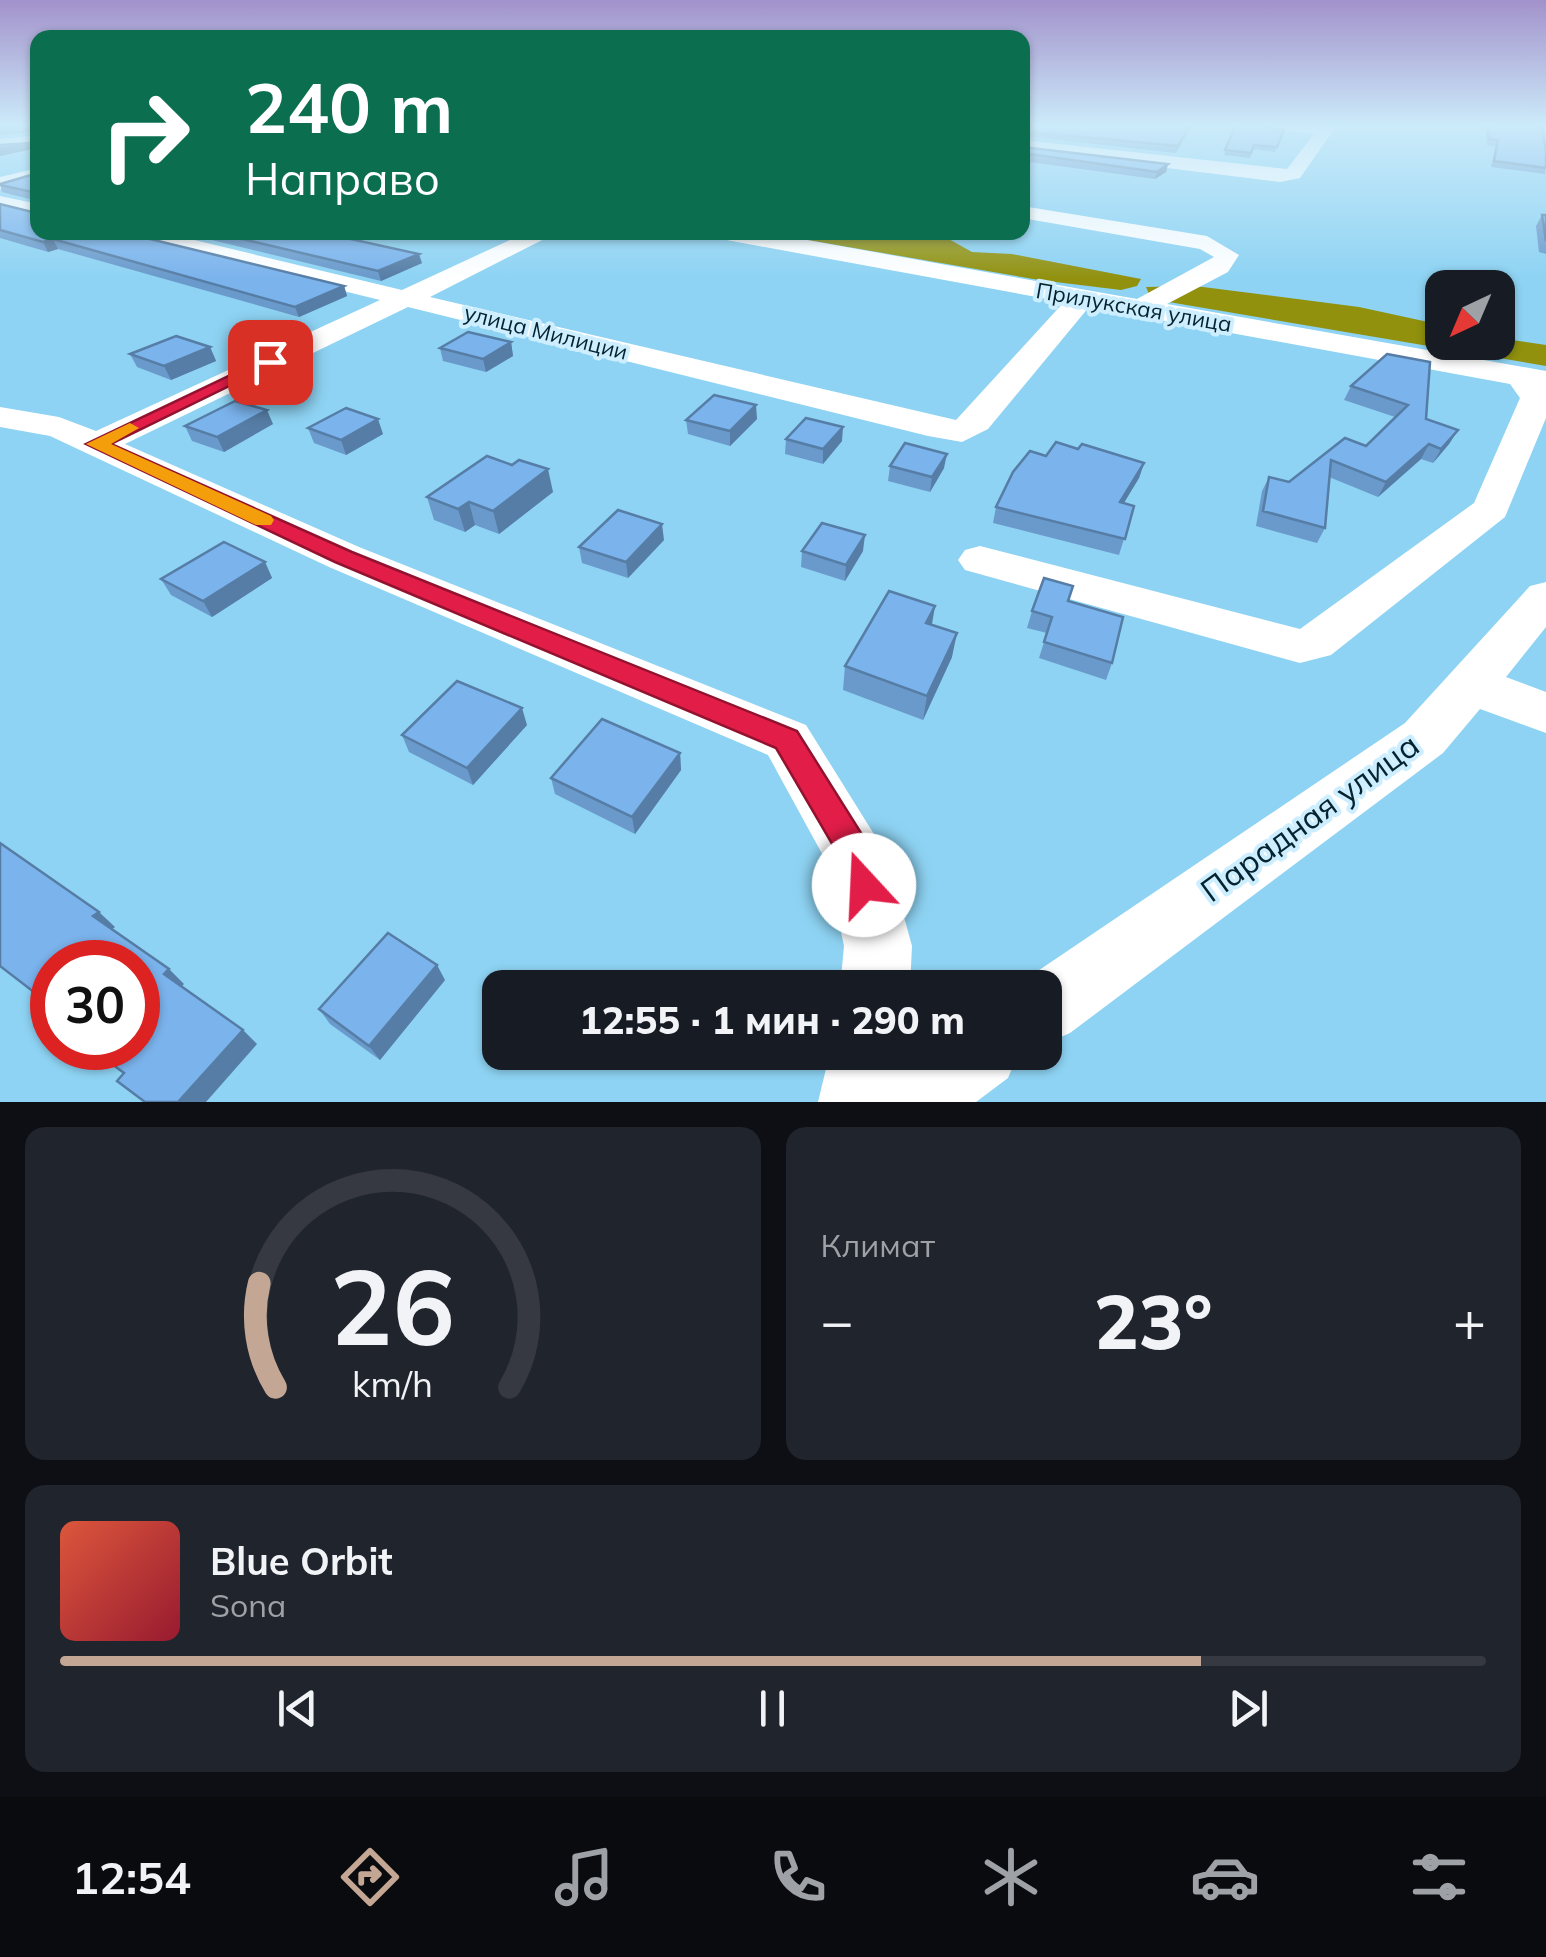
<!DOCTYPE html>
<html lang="ru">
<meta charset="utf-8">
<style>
:root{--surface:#171b24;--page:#20242c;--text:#f1f3f6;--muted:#9ea1a6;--line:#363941;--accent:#c4a694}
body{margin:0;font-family:Mulish,sans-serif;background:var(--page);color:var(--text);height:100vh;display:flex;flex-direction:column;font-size:38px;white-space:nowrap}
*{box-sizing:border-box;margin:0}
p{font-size:32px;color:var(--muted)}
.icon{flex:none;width:55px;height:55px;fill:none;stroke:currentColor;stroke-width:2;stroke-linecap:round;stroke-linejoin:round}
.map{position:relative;height:1102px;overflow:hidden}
.details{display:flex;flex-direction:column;gap:25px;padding:25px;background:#0d0f14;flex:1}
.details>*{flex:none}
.top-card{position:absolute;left:30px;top:30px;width:1000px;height:210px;border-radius:20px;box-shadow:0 2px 8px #0004;background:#0b6e4f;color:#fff;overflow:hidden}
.needle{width:65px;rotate:224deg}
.buttons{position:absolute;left:1425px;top:270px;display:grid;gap:20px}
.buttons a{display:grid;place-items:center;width:90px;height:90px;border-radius:20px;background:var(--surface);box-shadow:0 2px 8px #0004;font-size:50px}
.speed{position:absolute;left:30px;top:940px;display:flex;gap:20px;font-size:50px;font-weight:700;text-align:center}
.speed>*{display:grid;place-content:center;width:130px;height:130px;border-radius:50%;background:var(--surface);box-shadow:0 2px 8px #0004;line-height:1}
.speed .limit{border:15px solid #d22;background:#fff;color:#111}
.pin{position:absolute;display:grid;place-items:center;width:85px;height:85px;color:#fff;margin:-42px;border-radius:20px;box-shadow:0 5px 15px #0006}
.me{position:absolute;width:110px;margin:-55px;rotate:340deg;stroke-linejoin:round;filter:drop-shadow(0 0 8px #0008)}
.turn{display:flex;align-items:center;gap:35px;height:210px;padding:0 50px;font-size:45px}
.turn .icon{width:130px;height:130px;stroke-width:2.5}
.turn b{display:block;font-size:70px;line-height:85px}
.big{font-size:75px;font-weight:800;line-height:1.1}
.details .tile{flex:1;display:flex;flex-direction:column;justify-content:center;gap:15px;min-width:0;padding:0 35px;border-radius:20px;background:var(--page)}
.details .dial{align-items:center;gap:0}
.dial svg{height:260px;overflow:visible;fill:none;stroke:var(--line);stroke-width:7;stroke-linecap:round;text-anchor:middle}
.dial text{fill:var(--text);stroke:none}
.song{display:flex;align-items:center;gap:30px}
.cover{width:120px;height:120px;border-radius:15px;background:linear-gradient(135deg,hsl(10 70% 55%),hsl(350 70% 35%))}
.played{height:10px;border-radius:5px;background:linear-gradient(90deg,var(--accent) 80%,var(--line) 80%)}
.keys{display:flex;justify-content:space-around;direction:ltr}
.heat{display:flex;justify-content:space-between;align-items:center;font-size:55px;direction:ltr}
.details .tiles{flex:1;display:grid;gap:25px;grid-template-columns:1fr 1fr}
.tile:last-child{grid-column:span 2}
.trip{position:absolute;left:482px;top:970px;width:580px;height:100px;border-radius:20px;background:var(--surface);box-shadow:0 2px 8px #0004;font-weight:800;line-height:100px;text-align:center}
.menu{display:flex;height:160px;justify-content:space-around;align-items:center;background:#090b0e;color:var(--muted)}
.menu .icon{width:70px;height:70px}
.menu .on{color:var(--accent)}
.menu b{font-size:45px;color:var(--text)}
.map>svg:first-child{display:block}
.forest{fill:#91910e}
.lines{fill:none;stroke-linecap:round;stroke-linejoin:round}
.minor{fill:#fff;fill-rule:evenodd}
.wall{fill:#6a9acb}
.shaded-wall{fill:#567da5}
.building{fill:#7bb3ec;stroke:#567da5;stroke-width:2.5}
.route{fill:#e11d48;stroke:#92132f;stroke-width:2.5}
.slow{fill:#f59e0b}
.labels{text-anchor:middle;stroke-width:8;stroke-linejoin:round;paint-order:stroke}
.far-street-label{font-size:22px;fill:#05232f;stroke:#cdeeff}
.near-street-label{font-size:32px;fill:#05232f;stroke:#cdeeff}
</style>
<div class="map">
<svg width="1546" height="1102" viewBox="0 0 1546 1102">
<rect width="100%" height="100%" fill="#8ed3f3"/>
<g class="forest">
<polygon points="821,233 938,233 972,252 1012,254 1141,279 1137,286 1121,290 1039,280 808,240"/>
<polygon points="1195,286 1359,307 1442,325 1442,342 1498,342 1498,338 1546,345 1546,366 1151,299 1146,287"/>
</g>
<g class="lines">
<g class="minor">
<polygon points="1266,125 1337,125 1300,178 1280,182 1022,150 1022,140 1287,169 1314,134 1274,130"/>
<polygon points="38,135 38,145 0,149 0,139"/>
<polygon points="38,168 38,180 0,189 0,177"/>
<polygon points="0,196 38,204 38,217 0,208"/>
<polygon points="1022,206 1207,236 1239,255 1228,272 1167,304 1546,371 1546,418 1505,517 1331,655 1300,663 965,570 958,560 965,550 980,546 1300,629 1474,503 1520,398 1510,384 1089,307 988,429 962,442 928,436 408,307 125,444 359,547 806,725 887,855 912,946 910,988 840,988 844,946 826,861 768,755 329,567 50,436 0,427 0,407 59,417 96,431 380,300 123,237 120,232 161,232 402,290 527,232 558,232 430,297 956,420 1064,302 721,239 710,232 762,232 1137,299 1214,257 1200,249 1022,218"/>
<polygon points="1546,582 1546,627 1506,677 1546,692 1546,733 1480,709 1443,753 1070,1033 1045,1044 1045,988 1018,988 1020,983 1405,723 1530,586"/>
<polygon points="830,1052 904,1052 902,1064 918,1052 1019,1052 1008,1078 976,1102 818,1102"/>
</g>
</g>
<g class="wall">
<polygon points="1022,125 1192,125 1176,153 1022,136"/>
<polygon points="1236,125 1274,129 1284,130 1275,152 1253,149 1250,158 1224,155"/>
<polygon points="1485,125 1542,125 1546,152 1545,174 1491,167 1496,146 1487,145"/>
<polygon points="1022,146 1023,147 1168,164 1166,172 1155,179 1022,161"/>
<polygon points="38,173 38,232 344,286 347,296 299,317 58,249 48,252 0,238 0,204 32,212 37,208 37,201 2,192 0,184"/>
<polygon points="1542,215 1546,215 1546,254 1539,252 1536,226"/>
<polygon points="179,232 319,232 422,263 381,281"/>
<polygon points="511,342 513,356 486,372 443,361 440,348"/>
<polygon points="210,347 216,361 171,380 137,367 130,354"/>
<polygon points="1387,354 1426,419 1458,430 1449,444 1433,463 1421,459 1378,497 1329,477 1325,528 1317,543 1256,526 1262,491 1269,477 1289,482 1345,438 1366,446 1395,417 1344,400 1351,386"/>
<polygon points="757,419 730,446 688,434 686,420"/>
<polygon points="273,424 224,452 192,441 185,426"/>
<polygon points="308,428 383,434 346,455 314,443"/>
<polygon points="786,439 842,441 823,464 785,454"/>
<polygon points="1078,449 1144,463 1139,478 1123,503 1134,506 1119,555 993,523 996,507 1046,456"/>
<polygon points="890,466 944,468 930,492 888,481"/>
<polygon points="553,492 499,534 475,525 465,532 434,520 427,497"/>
<polygon points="664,540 628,578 582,563 579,547"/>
<polygon points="802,551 863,551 845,581 801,567"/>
<polygon points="265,562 272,578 212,617 171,595 161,579"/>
<polygon points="1068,601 1112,663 1106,680 1039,658 1047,633 1027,628 1032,611"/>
<polygon points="935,606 931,625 952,657 923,720 843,690 845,666"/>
<polygon points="527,725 473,785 409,752 402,735"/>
<polygon points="680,753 681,770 635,834 555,794 551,778"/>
<polygon points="445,980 380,1060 330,1024 319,1009"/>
</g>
<g class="shaded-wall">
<polygon points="35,125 38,131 0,135 0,129"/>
<polygon points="30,143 33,149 0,156 0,149"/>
<polygon points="1168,164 1166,172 1155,179 1157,172"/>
<polygon points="53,239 58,249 48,252 43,242"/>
<polygon points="419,254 422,263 381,281 378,271"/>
<polygon points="344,286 347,296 299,317 295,307"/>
<polygon points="511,342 513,356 486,372 483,359"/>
<polygon points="210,347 216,361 171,380 164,366"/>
<polygon points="756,405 757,419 730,446 730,431"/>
<polygon points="267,410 273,424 224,452 217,437"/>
<polygon points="378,419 383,434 346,455 341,440"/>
<polygon points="843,427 842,441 823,464 823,449"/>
<polygon points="1458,430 1449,444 1433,463 1441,449"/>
<polygon points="1429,444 1421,459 1378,497 1386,482"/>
<polygon points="947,454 944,468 930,492 932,477"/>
<polygon points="1144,463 1139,478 1115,518 1120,502"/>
<polygon points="548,469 553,492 499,534 493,511"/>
<polygon points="469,502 475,525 465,532 458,509"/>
<polygon points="662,524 664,540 628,578 626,562"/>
<polygon points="865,535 863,551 845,581 846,565"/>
<polygon points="265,562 272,578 212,617 203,601"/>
<polygon points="935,606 931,630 926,623"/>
<polygon points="957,633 952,657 923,720 927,696"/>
<polygon points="522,708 527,725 473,785 467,768"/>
<polygon points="680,753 681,770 635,834 632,817"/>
<polygon points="99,912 115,927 109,932 93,916"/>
<polygon points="437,965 445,980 380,1060 369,1046"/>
<polygon points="169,969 184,984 179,989 164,974"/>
<polygon points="243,1030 257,1044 206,1102 178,1102"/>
</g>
<g class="building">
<polygon points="0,125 38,125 38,128 35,125 0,129"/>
<polygon points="1022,125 1190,125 1178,146 1022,131"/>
<polygon points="1236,125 1268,125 1274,129 1284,130 1277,147 1254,145 1251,153 1225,150"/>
<polygon points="1488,125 1542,125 1546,152 1546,168 1494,161 1498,140 1489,139"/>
<polygon points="30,143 0,149 0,145"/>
<polygon points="1022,146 1023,147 1168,164 1157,172 1022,153"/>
<polygon points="38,173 38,232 121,232 344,286 295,307 53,239 43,242 0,230 0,204 32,212 37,208 37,193 0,185 0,184"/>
<polygon points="1542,215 1546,215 1546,241"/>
<polygon points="213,232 319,232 419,254 378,271"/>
<polygon points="468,332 511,342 483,359 440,348"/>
<polygon points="176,336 210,347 164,366 130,354"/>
<polygon points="1387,354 1430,362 1426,419 1458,430 1441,449 1429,444 1386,482 1331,460 1325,528 1263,511 1269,477 1289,482 1345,438 1366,446 1408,405 1351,386"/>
<polygon points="714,395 756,405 730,431 686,420"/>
<polygon points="235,401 267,410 217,437 185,426"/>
<polygon points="346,408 378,419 341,440 308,428"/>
<polygon points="806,418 843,427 823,449 786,439"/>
<polygon points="1056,442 1078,449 1082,444 1144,463 1120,502 1134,506 1125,539 996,507 1013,472 1030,451 1046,456"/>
<polygon points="905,443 947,454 932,477 890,466"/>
<polygon points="487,456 512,465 519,460 548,469 493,511 469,502 458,509 427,497"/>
<polygon points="618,510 662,524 626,562 579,547"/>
<polygon points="822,523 865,535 846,565 802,551"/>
<polygon points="224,542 265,562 203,601 161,579"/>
<polygon points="1044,578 1073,586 1068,601 1123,617 1112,663 1044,642 1052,617 1032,611"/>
<polygon points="889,591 935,606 926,623 957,633 927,696 845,666"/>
<polygon points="457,681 522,708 467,768 402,735"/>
<polygon points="602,719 680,753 632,817 551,778"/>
<polygon points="0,843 99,912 93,916 169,969 164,974 243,1030 178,1102 145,1102 117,1081 124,1073 90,1048 138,1048 138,962 52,962 52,1006 0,966"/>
<polygon points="388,933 437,965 369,1046 319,1009"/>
<polygon points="52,1008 52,1019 46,1014"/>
</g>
<linearGradient id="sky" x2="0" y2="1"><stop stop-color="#a292cb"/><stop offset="0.45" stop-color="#ccebfa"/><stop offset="1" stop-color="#ccebfa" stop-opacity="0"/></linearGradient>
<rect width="1546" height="279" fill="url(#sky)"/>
<polygon class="route" points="264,359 278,362 111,444 352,552 797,731 868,844 881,885 876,896 864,901 852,896 841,859 776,748 335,562 86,444"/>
<polygon class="slow" points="130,423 139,428 111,444 271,516 274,520 271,525 256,525 86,444"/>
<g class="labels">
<g class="far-street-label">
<text transform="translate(1134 307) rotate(10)" y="8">Прилукская улица</text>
<text transform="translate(546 332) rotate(14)" y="8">улица Милиции</text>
</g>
<g class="near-street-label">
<text transform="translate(1310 818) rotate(-36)" y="11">Парадная улица</text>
</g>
</g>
</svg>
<div class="buttons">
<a><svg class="needle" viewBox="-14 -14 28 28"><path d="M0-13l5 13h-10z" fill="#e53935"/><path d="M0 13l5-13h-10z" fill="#9ea1a6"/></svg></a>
</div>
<div class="speed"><div class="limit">30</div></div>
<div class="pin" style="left:270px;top:362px;background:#d93025"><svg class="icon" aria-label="arrive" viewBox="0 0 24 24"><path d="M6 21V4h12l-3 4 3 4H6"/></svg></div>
<svg class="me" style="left:864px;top:885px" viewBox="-20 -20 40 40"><circle r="19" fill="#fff"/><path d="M0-13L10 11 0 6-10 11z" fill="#e11d48"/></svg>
<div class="trip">12:55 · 1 мин · 290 m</div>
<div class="top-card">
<div class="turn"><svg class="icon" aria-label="right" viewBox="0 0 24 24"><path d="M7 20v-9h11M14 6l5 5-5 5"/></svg><div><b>240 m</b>Направо</div></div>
</div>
</div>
<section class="details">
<div class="tiles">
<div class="tile dial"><svg viewBox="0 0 100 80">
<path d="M14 69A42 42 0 1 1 86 69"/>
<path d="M14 69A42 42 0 0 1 9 37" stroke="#c4a694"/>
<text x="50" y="56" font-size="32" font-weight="700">26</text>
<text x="50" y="72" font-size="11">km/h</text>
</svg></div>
<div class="tile"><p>Климат</p>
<div class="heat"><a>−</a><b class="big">23°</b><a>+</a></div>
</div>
<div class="tile">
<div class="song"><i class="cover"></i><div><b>Blue Orbit</b><p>Sona</p></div></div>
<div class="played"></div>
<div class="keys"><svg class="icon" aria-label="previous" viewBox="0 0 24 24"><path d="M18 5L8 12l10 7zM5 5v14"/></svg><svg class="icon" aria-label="pause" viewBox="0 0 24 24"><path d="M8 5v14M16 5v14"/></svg><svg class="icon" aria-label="next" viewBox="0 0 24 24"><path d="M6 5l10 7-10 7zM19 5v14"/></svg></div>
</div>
</div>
</section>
<nav class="menu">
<b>12:54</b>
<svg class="icon on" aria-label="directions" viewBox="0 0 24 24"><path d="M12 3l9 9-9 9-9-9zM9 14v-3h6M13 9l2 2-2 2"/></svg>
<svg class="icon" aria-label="music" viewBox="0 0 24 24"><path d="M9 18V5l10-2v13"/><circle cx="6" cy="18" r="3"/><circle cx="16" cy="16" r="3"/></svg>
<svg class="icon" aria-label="phone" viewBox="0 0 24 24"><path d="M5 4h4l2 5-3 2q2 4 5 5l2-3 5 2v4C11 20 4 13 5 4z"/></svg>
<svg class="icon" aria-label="climate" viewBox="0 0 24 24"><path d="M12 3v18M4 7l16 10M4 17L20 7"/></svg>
<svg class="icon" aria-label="car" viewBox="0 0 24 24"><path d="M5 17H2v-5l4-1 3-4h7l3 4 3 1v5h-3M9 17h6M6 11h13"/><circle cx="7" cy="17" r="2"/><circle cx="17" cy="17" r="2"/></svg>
<svg class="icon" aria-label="filters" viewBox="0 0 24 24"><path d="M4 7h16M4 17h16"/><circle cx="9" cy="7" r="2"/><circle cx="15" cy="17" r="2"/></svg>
</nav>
